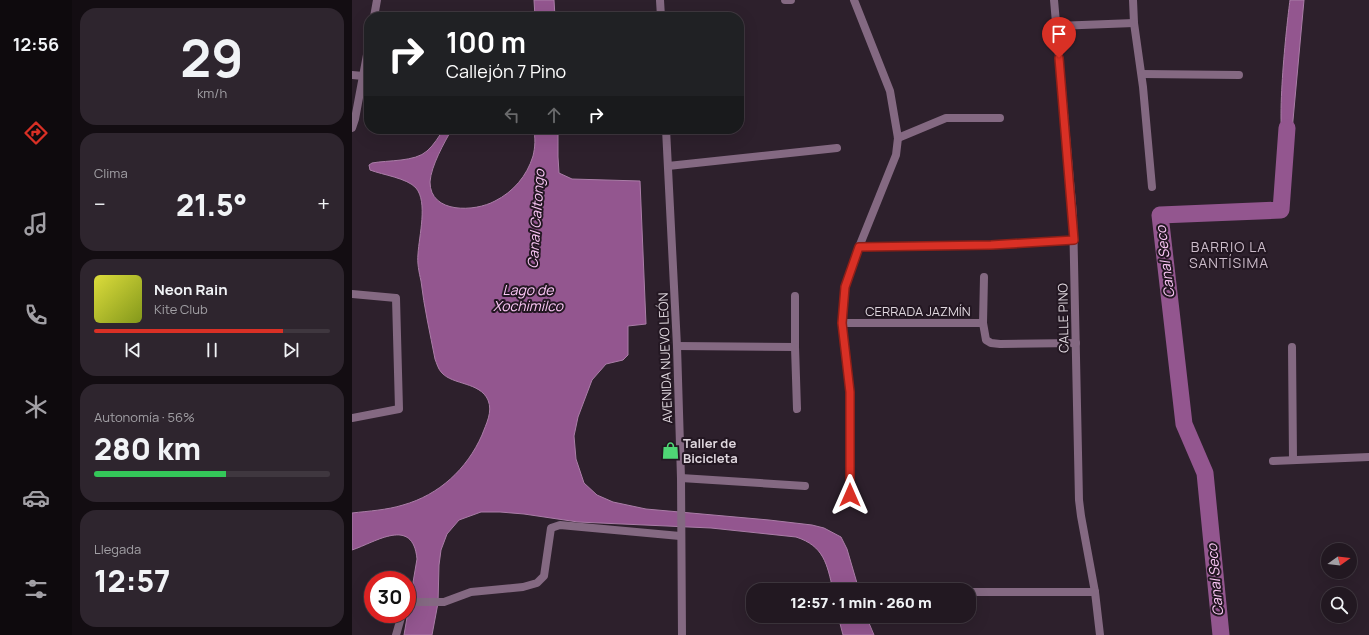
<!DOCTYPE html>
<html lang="es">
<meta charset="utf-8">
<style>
:root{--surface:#221821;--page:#2e252e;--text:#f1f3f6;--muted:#a2a0a5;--line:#3f373f;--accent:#d93025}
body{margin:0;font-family:Manrope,sans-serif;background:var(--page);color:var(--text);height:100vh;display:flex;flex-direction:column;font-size:15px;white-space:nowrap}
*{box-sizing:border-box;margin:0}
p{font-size:13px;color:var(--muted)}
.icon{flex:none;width:22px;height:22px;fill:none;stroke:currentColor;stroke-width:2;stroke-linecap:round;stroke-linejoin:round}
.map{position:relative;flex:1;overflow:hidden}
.details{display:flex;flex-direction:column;gap:8px;padding:8px;background:#130d12;width:280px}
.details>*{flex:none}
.hud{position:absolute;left:12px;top:12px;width:380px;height:122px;border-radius:16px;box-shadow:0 4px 16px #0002,0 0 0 1px var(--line);background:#202124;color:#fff;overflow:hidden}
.needle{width:26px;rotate:75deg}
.buttons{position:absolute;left:969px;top:543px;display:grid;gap:8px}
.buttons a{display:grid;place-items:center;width:36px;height:36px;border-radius:50%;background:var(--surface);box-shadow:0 4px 16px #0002,0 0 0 1px var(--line);font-size:20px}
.speed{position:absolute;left:12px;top:571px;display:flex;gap:8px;font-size:20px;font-weight:700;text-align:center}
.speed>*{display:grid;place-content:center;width:52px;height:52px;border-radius:50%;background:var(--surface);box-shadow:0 4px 16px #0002,0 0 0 1px var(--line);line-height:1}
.speed .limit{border:6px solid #d22;background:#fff;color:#111}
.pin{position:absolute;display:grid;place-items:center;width:34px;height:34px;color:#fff;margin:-41px -17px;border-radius:50% 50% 50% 0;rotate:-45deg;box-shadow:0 0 4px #0007}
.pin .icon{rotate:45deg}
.me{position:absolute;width:44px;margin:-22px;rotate:0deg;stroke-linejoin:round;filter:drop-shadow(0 0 3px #0008)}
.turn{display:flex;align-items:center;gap:14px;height:84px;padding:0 16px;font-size:18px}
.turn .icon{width:52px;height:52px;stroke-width:2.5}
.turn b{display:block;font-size:28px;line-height:34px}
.lanes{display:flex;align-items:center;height:38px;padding:0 16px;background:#0003;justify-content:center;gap:20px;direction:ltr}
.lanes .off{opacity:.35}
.big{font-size:30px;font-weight:800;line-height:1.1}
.details .widget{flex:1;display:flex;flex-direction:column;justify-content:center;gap:6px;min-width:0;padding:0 14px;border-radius:16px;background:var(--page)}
.details .dial{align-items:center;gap:0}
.dial b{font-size:52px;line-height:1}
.song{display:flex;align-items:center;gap:12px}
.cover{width:48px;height:48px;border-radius:6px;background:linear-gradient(135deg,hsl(60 70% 55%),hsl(70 70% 35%))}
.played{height:4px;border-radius:2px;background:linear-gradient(90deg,var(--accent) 80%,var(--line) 80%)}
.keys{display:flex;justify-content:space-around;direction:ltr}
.heat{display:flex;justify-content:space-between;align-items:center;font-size:22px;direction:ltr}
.charge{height:6px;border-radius:3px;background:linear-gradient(90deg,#34c759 56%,var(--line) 0)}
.trip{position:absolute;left:394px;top:583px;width:230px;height:40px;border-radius:16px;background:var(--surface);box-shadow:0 4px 16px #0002,0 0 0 1px var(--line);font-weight:800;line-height:40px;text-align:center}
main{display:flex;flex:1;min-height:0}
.tabs{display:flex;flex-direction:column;width:72px;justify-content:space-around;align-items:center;background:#0e0a0d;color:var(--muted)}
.tabs .icon{width:28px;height:28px}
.tabs .current{color:var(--accent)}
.tabs b{font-size:18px;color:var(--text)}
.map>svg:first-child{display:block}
.water{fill:#93568f;stroke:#aa7da7}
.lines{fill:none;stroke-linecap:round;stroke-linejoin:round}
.canal{stroke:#93568f;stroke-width:17}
.service{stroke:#846982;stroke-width:8}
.minor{stroke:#846982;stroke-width:8}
.tertiary{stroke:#846982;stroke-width:8}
.route-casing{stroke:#8d1f18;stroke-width:10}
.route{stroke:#d93025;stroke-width:7}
.labels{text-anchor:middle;stroke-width:4;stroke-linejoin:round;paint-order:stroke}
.street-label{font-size:13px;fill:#dfd7de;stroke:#231722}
.poi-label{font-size:13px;font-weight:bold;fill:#dfd7de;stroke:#231722;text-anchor:start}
.water-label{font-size:14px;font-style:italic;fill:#fbc7f6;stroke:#231722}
.neighbourhood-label{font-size:14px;letter-spacing:1px;fill:#ccbcca;stroke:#231722}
</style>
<main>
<nav class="tabs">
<b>12:56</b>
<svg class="icon current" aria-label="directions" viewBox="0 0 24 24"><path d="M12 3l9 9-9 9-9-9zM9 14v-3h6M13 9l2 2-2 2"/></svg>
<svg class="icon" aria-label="music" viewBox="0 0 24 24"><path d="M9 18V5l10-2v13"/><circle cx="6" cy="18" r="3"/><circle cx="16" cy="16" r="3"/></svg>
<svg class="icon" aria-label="phone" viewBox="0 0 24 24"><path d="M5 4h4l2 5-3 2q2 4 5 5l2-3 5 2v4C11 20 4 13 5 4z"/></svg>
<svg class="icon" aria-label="climate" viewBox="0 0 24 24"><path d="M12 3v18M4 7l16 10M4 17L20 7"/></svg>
<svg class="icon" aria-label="car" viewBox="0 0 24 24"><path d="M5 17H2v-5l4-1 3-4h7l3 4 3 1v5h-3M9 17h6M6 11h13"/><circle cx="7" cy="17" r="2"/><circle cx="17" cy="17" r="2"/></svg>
<svg class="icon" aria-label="filters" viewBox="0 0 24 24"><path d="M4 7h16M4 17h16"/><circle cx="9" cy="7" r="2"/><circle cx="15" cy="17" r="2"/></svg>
</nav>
<section class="details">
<div class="widget dial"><b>29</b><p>km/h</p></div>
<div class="widget"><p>Clima</p>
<div class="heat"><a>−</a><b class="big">21.5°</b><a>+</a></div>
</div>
<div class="widget">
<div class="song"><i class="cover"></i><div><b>Neon Rain</b><p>Kite Club</p></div></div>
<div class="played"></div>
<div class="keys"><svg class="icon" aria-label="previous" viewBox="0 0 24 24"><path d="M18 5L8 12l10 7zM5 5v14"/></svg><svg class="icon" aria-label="pause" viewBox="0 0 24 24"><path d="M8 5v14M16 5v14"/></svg><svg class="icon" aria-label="next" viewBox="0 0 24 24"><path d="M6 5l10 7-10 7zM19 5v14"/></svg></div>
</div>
<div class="widget"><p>Autonomía · 56%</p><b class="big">280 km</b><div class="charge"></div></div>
<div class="widget"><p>Llegada</p><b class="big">12:57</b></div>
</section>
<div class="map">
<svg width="1017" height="635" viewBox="0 0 1017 635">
<rect width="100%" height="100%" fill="#2d202c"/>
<g class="water">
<polygon points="182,0 202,0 203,17 183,17"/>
<path d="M938,0H952L939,142L937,148L934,150C922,137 935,22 938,0Z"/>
<path d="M92,129H100C92,143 79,166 78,182C78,214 123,212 143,201C161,192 175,176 181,156C183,148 184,137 181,129H206V157L207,173L220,179L288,181L294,324L276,326V355L271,360L254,364L240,380L226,417L222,436L224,459L232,483L245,495L261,502L294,509L417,520L460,525L472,528L489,537L495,549L507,590H481C475,564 472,546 444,537L359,528L226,522L172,514L148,512H129L107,520L95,534L89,550L87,565L86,603L80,635H52L65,559C61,516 24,542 0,550V513C17,511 35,510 51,505C87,495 115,469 130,435C134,424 141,412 136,400C128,382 101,385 90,373C86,369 85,364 83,359C78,333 72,307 69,281C67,272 65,263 66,254C67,236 76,202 64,188C55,178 31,175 18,170L17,165L20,163C36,160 63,162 75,151C82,145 87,136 92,129Z"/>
<polygon points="486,616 514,616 522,635 491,635"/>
</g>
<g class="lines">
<polyline class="canal" points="869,635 853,473 832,424 808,215 929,210 935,128"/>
<g class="service">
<polyline points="940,347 941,460"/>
<polyline points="921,461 1017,457"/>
<polyline points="329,478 453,486"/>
</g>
<g class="minor">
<polyline points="433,0 439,0"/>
<polyline points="702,0 721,215 727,500 729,516 743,592 748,635"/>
<polyline points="781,0 782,23 791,87 800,187"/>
<polyline points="22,17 25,0"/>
<polyline points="704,26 782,23"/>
<polyline points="790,74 887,75"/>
<polyline points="0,75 11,76"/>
<polyline points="0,128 3,119 17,44"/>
<polyline points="546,138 594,118 648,118"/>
<polyline points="316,166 485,148"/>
<polyline points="507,247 639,245 722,240"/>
<polyline points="0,294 44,298 47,409 0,418"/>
<polyline points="443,296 443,347 445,409"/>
<polyline points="490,323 631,323 634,340 639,343 648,344 724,343"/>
<polyline points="631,323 632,277"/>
<polyline points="325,346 443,347"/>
<polyline points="498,495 498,392 490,323 493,287 507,247 544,155 546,138 538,91 502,0"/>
<polyline points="617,592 743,592"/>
<polyline points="55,606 61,602 92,602 119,592 171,587 185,583 192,576 199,528 208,525 328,536"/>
<polyline points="44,635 50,614"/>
</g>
<g class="tertiary">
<polyline points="308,0 309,17"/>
<polyline points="314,129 325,346 329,478 330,635"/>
</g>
</g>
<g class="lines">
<defs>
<polyline id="route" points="498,495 498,392 490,323 493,287 507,247 639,245 722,240 707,58"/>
</defs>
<use href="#route" class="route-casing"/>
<use href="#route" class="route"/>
</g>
<defs>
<symbol id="shop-bare" viewBox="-9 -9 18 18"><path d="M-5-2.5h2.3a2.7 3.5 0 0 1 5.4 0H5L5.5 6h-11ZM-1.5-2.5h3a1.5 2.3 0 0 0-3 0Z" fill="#4fd675" stroke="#231722" stroke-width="2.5" paint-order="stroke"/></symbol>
</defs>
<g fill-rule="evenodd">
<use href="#shop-bare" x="306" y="438" width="25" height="25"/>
</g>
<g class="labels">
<g class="street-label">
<text x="566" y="316">CERRADA JAZMÍN</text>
<text transform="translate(711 318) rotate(-91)" y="5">CALLE PINO</text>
<text transform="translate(313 358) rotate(-92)" y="5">AVENIDA NUEVO LEÓN</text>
</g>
<g class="poi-label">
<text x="331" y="448">Taller de<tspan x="331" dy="15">Bicicleta</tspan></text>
</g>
<g class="water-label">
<text transform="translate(184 219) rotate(-86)" y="5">Canal Caltongo</text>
<text transform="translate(813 262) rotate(-97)" y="5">Canal Seco</text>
<text x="176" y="295">Lago de<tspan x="176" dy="16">Xochimilco</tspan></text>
<text transform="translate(863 580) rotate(-95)" y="5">Canal Seco</text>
</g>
<g class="neighbourhood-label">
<text x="877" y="252">BARRIO LA<tspan x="877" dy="16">SANTÍSIMA</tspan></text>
</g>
</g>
</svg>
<div class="buttons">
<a><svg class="needle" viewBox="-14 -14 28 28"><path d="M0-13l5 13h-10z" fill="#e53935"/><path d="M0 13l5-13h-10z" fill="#a2a0a5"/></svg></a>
<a><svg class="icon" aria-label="search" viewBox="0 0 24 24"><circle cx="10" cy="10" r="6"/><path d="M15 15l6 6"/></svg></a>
</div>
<div class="speed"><div class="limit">30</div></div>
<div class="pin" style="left:707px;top:58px;background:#d93025"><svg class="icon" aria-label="arrive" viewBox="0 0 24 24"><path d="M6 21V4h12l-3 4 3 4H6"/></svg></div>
<svg class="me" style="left:498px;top:495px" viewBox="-20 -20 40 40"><path d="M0-17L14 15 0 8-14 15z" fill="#d93025" stroke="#fff" stroke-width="4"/></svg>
<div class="trip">12:57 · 1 min · 260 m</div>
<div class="hud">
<div class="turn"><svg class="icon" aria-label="right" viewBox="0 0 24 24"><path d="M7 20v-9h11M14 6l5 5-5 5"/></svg><div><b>100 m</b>Callejón 7 Pino</div></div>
<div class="lanes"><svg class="icon off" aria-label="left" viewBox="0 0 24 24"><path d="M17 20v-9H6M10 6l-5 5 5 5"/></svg><svg class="icon off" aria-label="ahead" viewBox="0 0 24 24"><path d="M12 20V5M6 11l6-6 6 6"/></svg><svg class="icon" aria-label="right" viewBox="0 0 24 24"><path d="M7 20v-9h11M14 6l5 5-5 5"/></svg></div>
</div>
</div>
</main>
